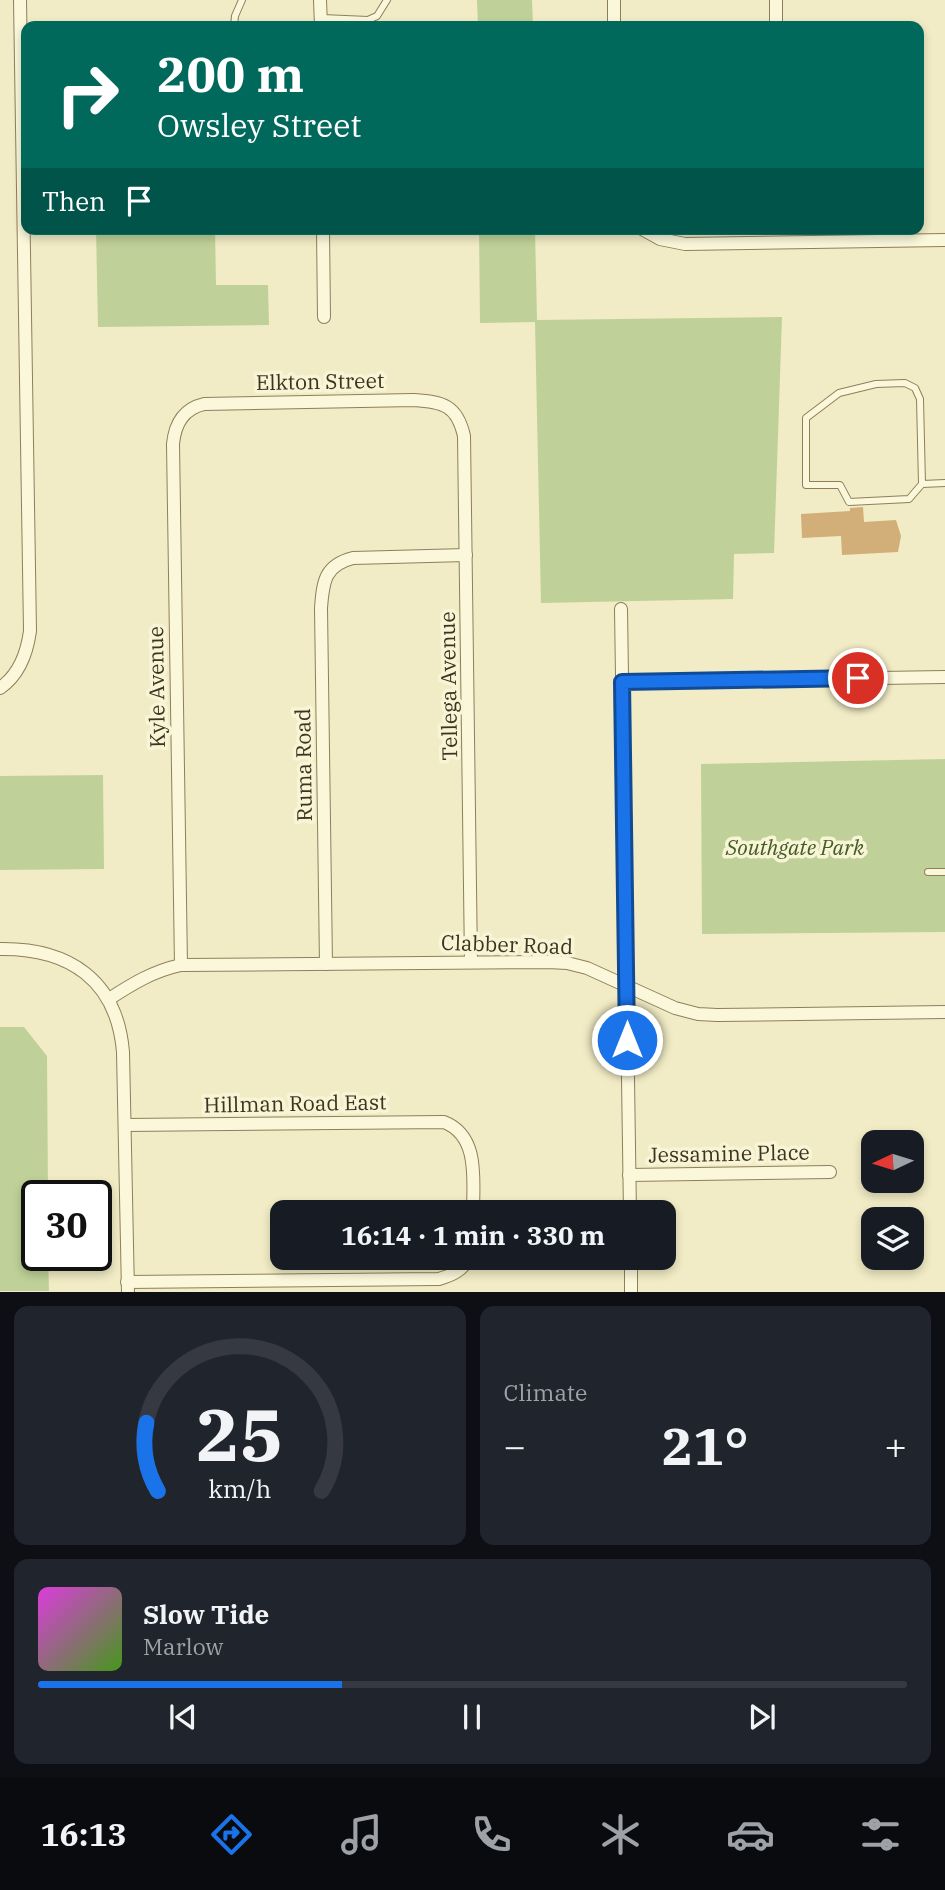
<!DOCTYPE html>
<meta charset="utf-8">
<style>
:root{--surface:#171b24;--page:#20242c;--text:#f1f3f6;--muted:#9ea1a6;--line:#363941;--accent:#1a73e8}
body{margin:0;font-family:"IBM Plex Serif",serif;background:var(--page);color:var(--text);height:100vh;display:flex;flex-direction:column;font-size:26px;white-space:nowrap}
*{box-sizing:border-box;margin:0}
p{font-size:23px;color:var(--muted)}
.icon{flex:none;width:38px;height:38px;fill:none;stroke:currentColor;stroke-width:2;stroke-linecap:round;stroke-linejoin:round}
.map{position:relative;height:1292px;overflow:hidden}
.details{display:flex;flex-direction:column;gap:14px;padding:14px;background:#0d0f14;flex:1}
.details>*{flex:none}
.banner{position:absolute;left:21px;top:21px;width:903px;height:214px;border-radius:14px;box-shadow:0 4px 10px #0003;background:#00695c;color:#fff;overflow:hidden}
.needle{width:46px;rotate:266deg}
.fabs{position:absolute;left:861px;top:1130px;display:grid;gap:14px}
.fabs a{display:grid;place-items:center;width:63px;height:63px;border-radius:14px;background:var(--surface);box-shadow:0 4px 10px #0003;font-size:35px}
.speed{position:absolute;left:21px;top:1180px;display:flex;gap:14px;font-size:35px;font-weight:700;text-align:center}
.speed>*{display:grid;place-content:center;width:91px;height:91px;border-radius:50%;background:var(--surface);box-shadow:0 4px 10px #0003;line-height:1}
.speed .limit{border:4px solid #111;border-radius:10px;background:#fff;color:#111}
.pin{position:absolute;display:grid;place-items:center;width:60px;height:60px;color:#fff;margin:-30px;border:4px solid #fff;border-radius:50%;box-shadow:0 2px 7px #0007}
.me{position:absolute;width:77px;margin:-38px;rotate:0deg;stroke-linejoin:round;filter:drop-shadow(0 0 5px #0008)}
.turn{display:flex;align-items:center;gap:24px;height:147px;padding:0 21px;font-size:32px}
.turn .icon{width:91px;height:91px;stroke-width:2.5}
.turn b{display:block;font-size:49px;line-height:60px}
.then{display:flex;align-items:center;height:66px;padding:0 21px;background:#0003;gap:14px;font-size:26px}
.big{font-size:52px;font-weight:700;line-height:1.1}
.details .tile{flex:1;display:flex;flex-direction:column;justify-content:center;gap:10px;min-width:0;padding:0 24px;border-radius:14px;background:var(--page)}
.details .dial{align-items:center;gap:0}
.dial svg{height:182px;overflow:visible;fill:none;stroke:var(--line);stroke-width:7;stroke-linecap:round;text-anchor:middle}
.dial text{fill:var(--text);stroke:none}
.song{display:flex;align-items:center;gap:21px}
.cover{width:84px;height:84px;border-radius:10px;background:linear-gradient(135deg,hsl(300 70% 55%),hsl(100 70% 35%))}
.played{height:7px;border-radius:4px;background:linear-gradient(90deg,var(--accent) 35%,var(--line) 35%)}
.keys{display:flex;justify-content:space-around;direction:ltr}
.heat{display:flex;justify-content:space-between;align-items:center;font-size:38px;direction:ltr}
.details .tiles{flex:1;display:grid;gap:14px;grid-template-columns:1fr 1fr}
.tile:last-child{grid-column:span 2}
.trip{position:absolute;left:270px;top:1200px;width:406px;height:70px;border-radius:14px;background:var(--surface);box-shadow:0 4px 10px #0003;font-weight:700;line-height:70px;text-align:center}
.tabs{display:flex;height:112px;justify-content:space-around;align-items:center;background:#090b0e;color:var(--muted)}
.tabs .icon{width:49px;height:49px}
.tabs .on{color:var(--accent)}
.tabs b{font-size:32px;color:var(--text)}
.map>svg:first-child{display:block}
.green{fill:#bfd198}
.building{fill:#d2ae79}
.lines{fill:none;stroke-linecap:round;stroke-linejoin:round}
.lane-casing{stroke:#8e7f5a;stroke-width:8}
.street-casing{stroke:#8e7f5a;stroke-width:14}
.lane{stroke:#fbf7da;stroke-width:6}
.street{stroke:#fbf7da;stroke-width:12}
.route-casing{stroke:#114b97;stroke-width:18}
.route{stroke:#1a73e8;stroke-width:12}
.labels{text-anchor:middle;stroke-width:7;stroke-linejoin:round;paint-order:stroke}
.street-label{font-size:21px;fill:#3d331e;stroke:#f8f4d6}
.park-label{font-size:21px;font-style:italic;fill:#435b24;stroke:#f8f4d6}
</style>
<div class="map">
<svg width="945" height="1292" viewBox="0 0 945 1292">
<rect width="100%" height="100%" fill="#f1ecc5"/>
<g class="green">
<polygon points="477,0 532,0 533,26 478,26"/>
<polygon points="211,22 211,26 92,26 92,24"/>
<polygon points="96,229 215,229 216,285 268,285 269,325 98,327"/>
<polygon points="479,229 535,229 537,320 782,317 774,553 734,554 733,599 541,603 535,322 480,323"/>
<polygon points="945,759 945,932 702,934 701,764"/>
<polygon points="103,775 104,869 0,870 0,776"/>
<polygon points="0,1027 24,1027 47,1056 48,1195 37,1195 37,1255 48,1255 49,1291 0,1291"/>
</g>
<polygon class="building" points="863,507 864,522 896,520 901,536 898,552 842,555 841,536 802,538 801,514 850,511 850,508"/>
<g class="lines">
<defs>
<g id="lane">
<polyline points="322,18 368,20 377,16 387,0"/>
<polyline points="234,26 235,16 242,0"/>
<polyline points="922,484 909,499 849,502 840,485 806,485 806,418 839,393 876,384 905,383 915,388 920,399 922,484 945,483"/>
<polyline points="928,872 945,872"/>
</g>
<g id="street">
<polyline points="320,0 321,26"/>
<polyline points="614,0 614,26"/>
<polyline points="776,0 776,26"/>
<polyline points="323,229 324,317"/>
<polyline points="642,229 660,239 685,244 945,240"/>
<polyline points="621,609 630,1213"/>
<polyline points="622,682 945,677"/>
<path d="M0,688C19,675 27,653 30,631L20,0"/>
<path d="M0,949C69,948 117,980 123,1052L128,1292"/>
<path d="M326,964L321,608C323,581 325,565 353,558L466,555"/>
<path d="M181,965L173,444C175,424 183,409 204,404L414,400C443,402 457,405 464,436L471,962"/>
<path d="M109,999C132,984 153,971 181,965L548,962L567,963L587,968L675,1008L698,1014L717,1015L945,1012"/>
<path d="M125,1125L444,1122C480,1136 473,1181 473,1213"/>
<polyline points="629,1175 830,1172"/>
<polyline points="631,1258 631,1292"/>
<path d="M127,1282L439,1279C452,1275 462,1271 469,1258"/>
</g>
</defs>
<use href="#lane" class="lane-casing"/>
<use href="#street" class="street-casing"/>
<use href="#lane" class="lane"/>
<use href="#street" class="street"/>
</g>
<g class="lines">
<defs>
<polyline id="route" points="627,1040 622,682 858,678"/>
</defs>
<use href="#route" class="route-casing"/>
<use href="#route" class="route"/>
</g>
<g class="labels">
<g class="street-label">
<text transform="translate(320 382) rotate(-1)" y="7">Elkton Street</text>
<text transform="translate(449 686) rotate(-91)" y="7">Tellega Avenue</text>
<text transform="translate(157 687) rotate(-91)" y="7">Kyle Avenue</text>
<text transform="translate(304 765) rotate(-91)" y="7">Ruma Road</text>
<text transform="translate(507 945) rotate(2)" y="7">Clabber Road</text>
<text transform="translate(295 1104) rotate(-1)" y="7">Hillman Road East</text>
<text transform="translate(729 1154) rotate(-1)" y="7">Jessamine Place</text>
</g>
<g class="park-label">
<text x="795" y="855">Southgate Park</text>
</g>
</g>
</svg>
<div class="fabs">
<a><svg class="needle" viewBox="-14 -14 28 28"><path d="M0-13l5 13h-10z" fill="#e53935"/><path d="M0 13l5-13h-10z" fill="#9ea1a6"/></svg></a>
<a><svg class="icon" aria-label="layers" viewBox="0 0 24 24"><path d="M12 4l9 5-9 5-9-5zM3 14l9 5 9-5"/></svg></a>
</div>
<div class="speed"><div class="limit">30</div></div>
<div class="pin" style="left:858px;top:678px;background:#d93025"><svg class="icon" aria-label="arrive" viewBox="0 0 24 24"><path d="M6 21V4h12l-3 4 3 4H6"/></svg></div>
<svg class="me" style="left:627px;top:1040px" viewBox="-20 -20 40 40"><circle r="17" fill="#1a73e8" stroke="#fff" stroke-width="3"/><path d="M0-11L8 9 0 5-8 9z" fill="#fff"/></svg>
<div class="trip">16:14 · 1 min · 330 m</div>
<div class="banner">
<div class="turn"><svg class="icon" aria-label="right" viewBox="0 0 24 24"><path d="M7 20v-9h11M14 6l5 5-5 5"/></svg><div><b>200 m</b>Owsley Street</div></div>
<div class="then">Then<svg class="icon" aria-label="arrive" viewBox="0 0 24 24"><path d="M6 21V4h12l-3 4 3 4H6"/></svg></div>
</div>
</div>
<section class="details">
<div class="tiles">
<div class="tile dial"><svg viewBox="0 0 100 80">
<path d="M14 69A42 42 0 1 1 86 69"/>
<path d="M14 69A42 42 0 0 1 9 39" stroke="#1a73e8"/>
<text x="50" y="56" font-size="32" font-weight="700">25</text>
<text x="50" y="72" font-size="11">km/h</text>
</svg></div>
<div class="tile"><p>Climate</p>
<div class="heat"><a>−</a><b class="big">21°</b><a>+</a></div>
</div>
<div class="tile">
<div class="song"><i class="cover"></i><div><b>Slow Tide</b><p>Marlow</p></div></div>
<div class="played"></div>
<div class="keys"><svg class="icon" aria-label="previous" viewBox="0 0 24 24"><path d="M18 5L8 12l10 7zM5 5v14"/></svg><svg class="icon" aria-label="pause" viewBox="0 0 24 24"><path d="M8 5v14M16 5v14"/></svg><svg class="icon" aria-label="next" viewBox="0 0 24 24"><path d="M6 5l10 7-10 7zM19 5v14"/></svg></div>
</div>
</div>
</section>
<nav class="tabs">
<b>16:13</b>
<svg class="icon on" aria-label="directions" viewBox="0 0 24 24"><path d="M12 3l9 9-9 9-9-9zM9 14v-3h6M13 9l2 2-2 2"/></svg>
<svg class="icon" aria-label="music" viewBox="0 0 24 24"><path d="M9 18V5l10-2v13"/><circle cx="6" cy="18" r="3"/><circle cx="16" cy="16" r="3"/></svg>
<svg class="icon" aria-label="phone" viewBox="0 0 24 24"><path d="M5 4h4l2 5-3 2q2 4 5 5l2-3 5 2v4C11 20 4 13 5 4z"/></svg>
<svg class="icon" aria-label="climate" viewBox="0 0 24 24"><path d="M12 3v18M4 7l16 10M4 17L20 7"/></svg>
<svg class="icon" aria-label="car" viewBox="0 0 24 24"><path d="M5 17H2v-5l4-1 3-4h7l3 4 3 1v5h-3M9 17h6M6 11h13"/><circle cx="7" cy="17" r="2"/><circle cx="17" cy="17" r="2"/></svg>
<svg class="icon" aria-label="filters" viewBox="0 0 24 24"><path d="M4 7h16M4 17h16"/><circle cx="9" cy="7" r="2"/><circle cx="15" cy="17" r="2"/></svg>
</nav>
